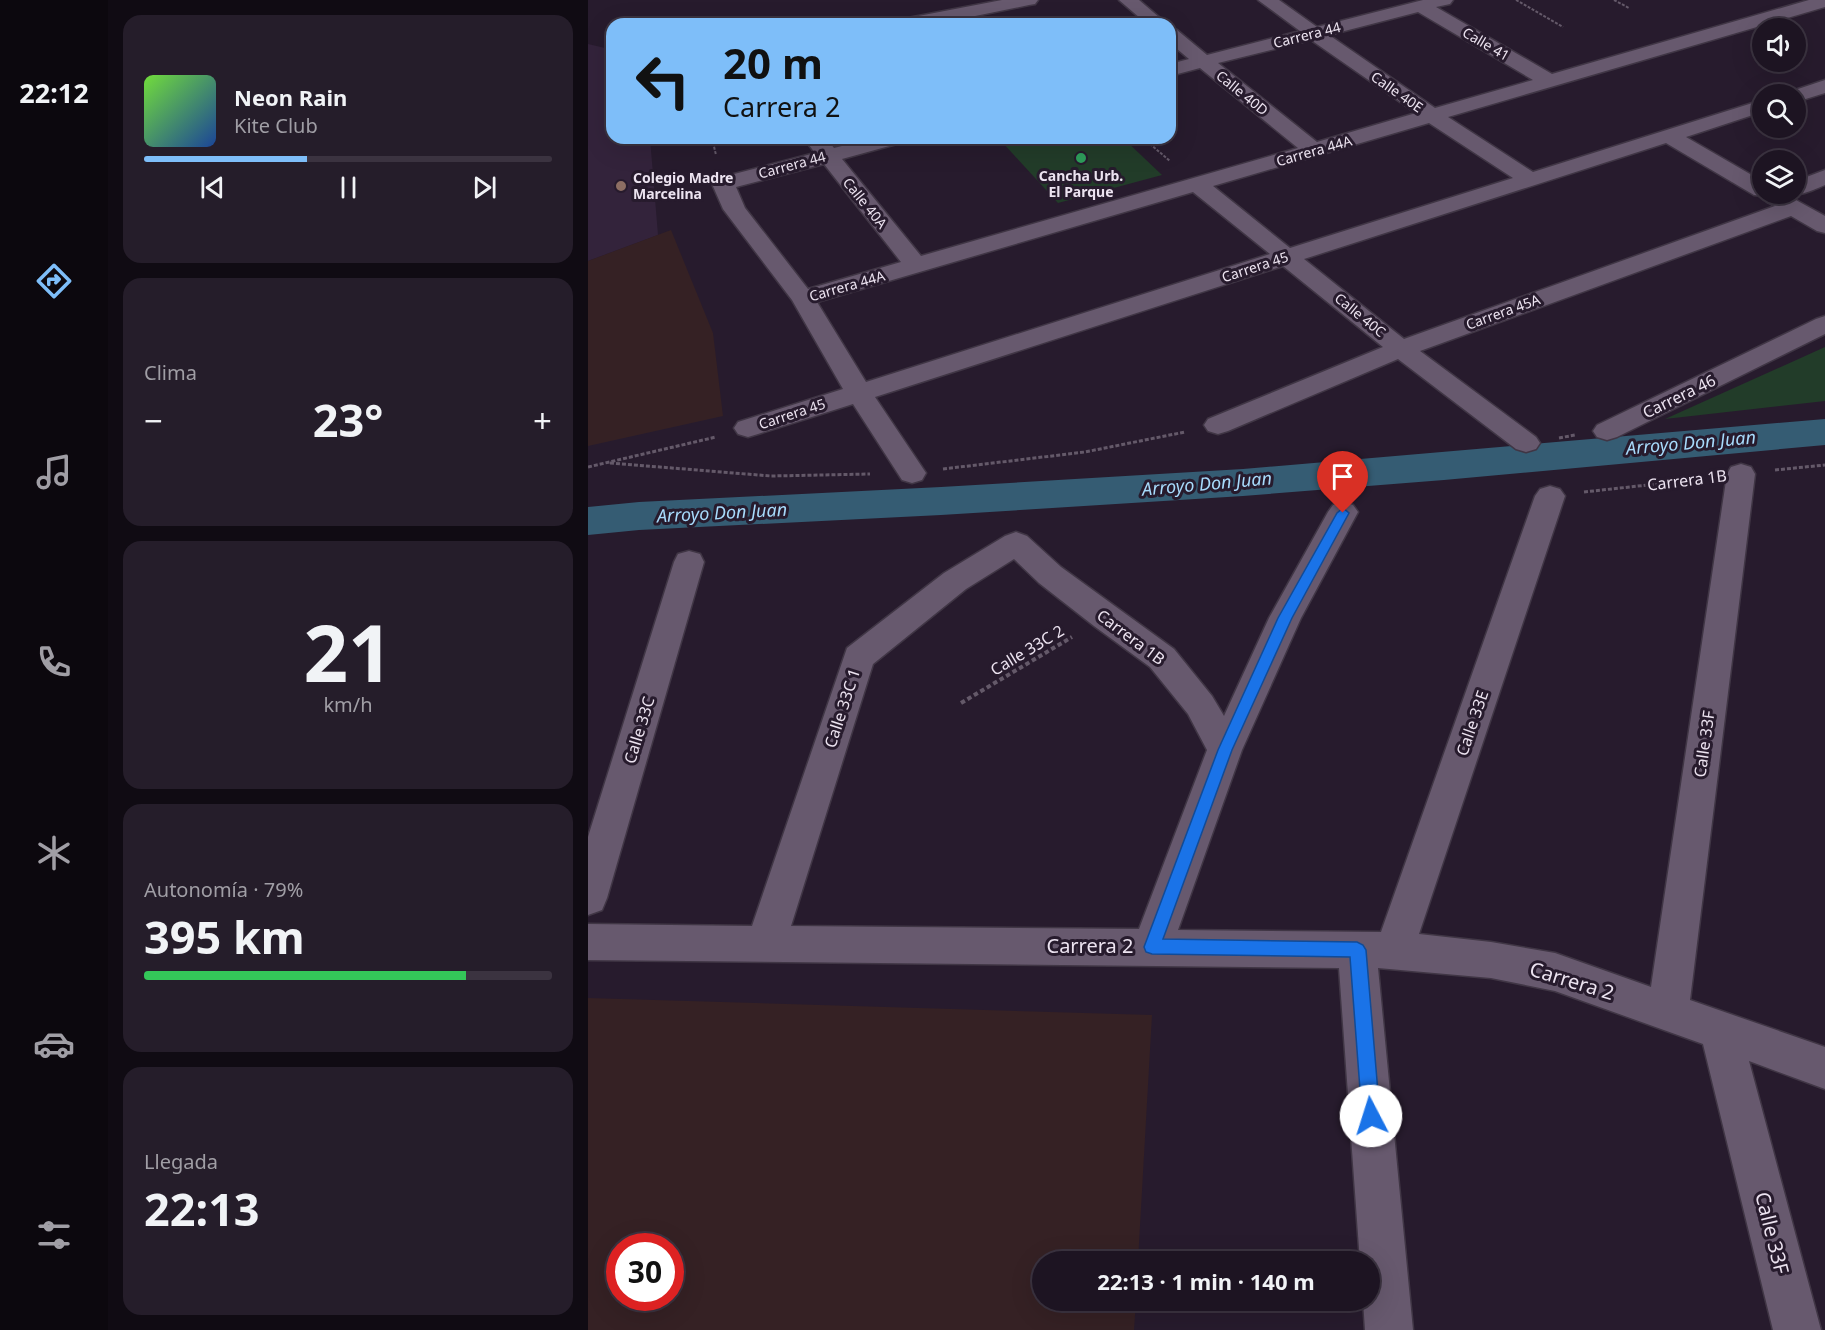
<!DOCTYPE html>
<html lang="es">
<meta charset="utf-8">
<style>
:root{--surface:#1d1422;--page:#251d2a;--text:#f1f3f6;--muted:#a09ea5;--line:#3b3340;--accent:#7ebef9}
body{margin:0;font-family:"Noto Sans",sans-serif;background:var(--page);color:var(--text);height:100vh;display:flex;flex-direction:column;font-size:22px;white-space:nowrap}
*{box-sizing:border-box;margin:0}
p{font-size:20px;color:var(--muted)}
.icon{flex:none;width:33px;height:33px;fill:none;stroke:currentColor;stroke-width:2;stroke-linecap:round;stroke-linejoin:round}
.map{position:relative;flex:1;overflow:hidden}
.details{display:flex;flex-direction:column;gap:15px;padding:15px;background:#100b13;width:480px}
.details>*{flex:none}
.guide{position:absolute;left:18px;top:18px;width:570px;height:126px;border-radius:18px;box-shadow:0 6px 24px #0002,0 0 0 2px var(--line);background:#7ebef9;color:#111;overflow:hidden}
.controls{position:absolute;left:1164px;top:18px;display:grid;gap:12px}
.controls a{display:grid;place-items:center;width:54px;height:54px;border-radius:50%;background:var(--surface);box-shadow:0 6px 24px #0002,0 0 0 2px var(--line);font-size:30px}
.speed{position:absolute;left:18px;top:1233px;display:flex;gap:12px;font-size:30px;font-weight:700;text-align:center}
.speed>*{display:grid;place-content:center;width:78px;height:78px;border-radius:50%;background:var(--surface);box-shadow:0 6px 24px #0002,0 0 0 2px var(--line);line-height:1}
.speed .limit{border:9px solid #d22;background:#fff;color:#111}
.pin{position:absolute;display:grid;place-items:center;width:51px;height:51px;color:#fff;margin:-62px -26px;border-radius:50% 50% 50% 0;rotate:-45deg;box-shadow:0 0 6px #0007}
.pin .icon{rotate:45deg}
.me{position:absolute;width:66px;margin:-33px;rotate:355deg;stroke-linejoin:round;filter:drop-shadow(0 0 4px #0008)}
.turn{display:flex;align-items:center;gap:21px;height:126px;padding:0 18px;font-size:27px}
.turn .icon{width:78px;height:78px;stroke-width:2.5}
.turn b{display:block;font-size:42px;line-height:51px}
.big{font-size:45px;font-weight:700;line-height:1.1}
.details .card{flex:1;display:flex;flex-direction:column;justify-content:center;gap:9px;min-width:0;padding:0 21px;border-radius:18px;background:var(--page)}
.details .dial{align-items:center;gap:0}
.dial b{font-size:78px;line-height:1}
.song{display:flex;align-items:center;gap:18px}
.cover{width:72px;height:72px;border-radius:9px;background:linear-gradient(135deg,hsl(100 70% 55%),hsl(220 70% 35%))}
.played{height:6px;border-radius:3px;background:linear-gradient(90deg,var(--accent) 40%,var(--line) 40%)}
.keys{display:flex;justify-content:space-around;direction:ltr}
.heat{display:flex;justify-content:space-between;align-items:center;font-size:33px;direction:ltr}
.charge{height:9px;border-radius:4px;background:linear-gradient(90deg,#34c759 79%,var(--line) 0)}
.trip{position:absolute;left:444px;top:1251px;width:348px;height:60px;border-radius:30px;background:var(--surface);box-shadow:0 6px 24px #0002,0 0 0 2px var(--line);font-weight:700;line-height:60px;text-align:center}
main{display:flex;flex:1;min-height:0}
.tabs{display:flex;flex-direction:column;width:108px;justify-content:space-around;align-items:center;background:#0c080e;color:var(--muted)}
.tabs .icon{width:42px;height:42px}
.tabs .selected{color:var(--accent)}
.tabs b{font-size:27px;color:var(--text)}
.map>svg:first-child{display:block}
.built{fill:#33233b}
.industrial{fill:#352124;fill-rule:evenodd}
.green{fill:#223c29}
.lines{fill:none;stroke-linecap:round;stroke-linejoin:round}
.canal{fill:#355c73;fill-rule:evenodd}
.minor-casing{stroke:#403645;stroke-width:3}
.path-far2{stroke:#645969;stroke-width:2;stroke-dasharray:3 1.5;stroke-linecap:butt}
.path-far1{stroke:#645969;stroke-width:3;stroke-dasharray:4 2;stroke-linecap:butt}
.path{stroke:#645969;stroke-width:4;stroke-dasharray:4.5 3;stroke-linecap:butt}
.minor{fill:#67596e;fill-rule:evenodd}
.route{fill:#1a73e8;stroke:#114b97;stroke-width:1.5}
.leisure-dot{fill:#2e9e5b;stroke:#271b2d;stroke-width:2}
.education-dot{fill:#8d6e63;stroke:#271b2d;stroke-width:2}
.labels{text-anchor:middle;stroke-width:6;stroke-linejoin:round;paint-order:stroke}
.far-street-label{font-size:14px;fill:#ece3f0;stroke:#271b2d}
.far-poi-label{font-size:14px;font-weight:bold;fill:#ece3f0;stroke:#271b2d}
.street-label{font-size:16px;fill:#ece3f0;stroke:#271b2d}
.water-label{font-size:18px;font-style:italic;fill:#a7dafb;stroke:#271b2d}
.near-street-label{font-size:20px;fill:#ece3f0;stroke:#271b2d}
</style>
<main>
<nav class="tabs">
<b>22:12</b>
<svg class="icon selected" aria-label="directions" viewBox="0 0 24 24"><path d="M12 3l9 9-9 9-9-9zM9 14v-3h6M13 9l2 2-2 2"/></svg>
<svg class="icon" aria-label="music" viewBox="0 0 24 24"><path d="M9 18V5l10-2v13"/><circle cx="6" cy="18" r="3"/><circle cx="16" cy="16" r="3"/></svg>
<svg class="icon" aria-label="phone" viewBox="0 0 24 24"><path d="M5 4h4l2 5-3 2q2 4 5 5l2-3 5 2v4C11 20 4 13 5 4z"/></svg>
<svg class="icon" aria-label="climate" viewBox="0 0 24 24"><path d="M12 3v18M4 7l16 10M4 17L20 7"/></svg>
<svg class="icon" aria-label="car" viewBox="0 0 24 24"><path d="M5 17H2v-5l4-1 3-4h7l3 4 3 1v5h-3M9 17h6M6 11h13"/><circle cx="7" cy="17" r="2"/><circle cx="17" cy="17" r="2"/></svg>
<svg class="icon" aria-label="filters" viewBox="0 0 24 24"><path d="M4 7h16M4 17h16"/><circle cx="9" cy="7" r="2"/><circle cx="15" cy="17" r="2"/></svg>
</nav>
<section class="details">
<div class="card">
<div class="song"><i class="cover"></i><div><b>Neon Rain</b><p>Kite Club</p></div></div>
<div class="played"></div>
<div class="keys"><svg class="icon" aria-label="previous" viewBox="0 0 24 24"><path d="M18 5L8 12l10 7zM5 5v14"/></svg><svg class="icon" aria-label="pause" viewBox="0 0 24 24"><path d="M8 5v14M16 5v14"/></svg><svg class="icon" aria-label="next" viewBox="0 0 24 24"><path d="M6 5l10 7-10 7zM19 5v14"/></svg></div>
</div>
<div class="card"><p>Clima</p>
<div class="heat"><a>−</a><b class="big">23°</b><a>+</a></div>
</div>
<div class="card dial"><b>21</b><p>km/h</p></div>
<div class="card"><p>Autonomía · 79%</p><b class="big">395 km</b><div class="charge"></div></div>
<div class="card"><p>Llegada</p><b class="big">22:13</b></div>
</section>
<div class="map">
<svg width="1237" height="1330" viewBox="0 0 1237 1330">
<rect width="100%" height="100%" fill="#271b2d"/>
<polygon class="built" points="0,44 17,48 24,57 24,138 62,138 70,235 0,261"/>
<g class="industrial">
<polygon points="83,230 125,333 135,416 0,446 0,261"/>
<path d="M0,998L564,1015L550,1261L454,1262V1300L548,1301L546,1330H0ZM32,1246H82V1298H32Z"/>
</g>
<g class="green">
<polygon points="429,138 535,138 574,175 470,203 414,142"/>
<polygon points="1237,347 1237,401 1077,419"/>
</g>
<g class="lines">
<polygon class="canal" points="1237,419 1237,445 856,480 655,496 353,515 51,530 0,535 0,507 51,502 353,487 655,469"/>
<defs>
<g id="minor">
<polygon points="414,0 450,0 447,4 441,5 348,24 311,24 314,20 320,18"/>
<polygon points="531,0 551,0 579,24 559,24"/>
<path d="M670,0H691L729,27L835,0H865L862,4L848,7L964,74L1221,0H1237V7L860,117L945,172L1174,100V112L1098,137L1174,181V194H1197L1237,216V233L1229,231L1203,216L832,351L948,437L952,443L948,449L938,452L928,449L810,359L640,431L630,434L620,431L616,425L620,419L795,347L695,266L287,397L338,473L334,480L324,483L314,480L265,404L170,434L160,437L150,434L146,428L150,422L255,389L204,300L135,209L124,184L127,179L227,153L218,141L221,138H238L246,148L285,138H319L316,142L254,159L333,256L710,148L612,68L582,76V64L601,59L582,43V28L589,30L619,55L712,31ZM830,12L945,80L847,108L741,35ZM723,40L828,113L729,142L630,63ZM841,123L925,178L702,248L625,186ZM1078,143L1166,195L1177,196L1179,202L1187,206L816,339L716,259ZM236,164L313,262L220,289L157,208L148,187ZM605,192L682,254L278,382L229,302Z"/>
<polygon points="1237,80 1237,93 1208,102 1208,94 1199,94 1201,92"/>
<path d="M1237,170V185C1227,189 1214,196 1203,194H1208V181Z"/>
<polygon points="1237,316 1237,334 1029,437 1019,440 1009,437 1005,431 1009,425 1228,319"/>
<path d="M1153,464L1163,467L1167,474L1102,1000L1237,1047V1089L1161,1061L1233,1330H1185L1115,1044L967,991L903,978L790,968L825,1330H777L775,1300H782V1262H772L751,968L0,960V924L164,926L259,648L356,573L417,536L428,532L439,536L473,567L586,649L624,696L636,716L681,618L740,512L745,505L755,502L765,505L770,512L713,618L654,750L590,930L793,932L947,496L952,489L962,486L972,489L977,496L831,934L903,942L967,953L1063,987L1139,474L1143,467ZM426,559L451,583L506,626L562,667L600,714L619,750L551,929L203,926L285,664L378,589Z"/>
<polygon points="101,551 112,554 116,562 19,898 14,910 0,915 0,837 86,562 90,554"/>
</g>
</defs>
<use href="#minor" class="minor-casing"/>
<g class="path-far2">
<polyline points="928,0 975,27"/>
<polyline points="1026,0 1041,8"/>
<polyline points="124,138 128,155"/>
<polyline points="555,138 582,161"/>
</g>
<g class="path-far1">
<polyline points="971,438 987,435"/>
<polyline points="22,463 183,476 282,474"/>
<polyline points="0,467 128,437"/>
<polyline points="355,469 497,452 597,432"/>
<polyline points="1187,470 1237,465"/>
<polyline points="996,492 1114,479"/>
</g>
<polyline class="path" points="373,703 484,637"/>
<use href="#minor" class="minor"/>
</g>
<polygon class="route" points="755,508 761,513 704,618 644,750 575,939 769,942 775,945 778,950 792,1116 789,1122 783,1125 777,1122 774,1116 762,957 564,954 558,952 556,947 630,750 690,618 749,513"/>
<circle class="leisure-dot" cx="493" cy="158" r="6"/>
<circle class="education-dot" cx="33" cy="186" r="6"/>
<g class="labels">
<g class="far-street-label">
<text transform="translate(719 35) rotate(-14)" y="5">Carrera 44</text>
<text transform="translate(898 44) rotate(30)" y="5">Calle 41</text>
<text transform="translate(809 92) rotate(35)" y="5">Calle 40E</text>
<text transform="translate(654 93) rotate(39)" y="5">Calle 40D</text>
<text transform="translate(726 151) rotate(-16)" y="5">Carrera 44A</text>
<text transform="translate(204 165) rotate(-15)" y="5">Carrera 44</text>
<text transform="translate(277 203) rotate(51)" y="5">Calle 40A</text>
<text transform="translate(667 267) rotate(-18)" y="5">Carrera 45</text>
<text transform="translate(259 286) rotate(-16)" y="5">Carrera 44A</text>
<text transform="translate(915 312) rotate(-20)" y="5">Carrera 45A</text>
<text transform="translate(772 315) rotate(39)" y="5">Calle 40C</text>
<text transform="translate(204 414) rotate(-18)" y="5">Carrera 45</text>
</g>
<g class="far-poi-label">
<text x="493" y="181">Cancha Urb.<tspan x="493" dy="16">El Parque</tspan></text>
<text x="45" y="183" text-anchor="start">Colegio Madre<tspan x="45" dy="16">Marcelina</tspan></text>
</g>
<g class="street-label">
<text transform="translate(1091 396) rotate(-26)" y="6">Carrera 46</text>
<text transform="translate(1099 480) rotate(-7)" y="6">Carrera 1B</text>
<text transform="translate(543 637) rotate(37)" y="6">Carrera 1B</text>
<text transform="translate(439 650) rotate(-31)" y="6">Calle 33C 2</text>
<text transform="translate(254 708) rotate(-72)" y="6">Calle 33C 1</text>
<text transform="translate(884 723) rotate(-71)" y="6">Calle 33E</text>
<text transform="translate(51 730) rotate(-73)" y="6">Calle 33C</text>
<text transform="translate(1116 744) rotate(-82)" y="6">Calle 33F</text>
</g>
<g class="water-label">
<text transform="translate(1103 443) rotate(-5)" y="6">Arroyo Don Juan</text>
<text transform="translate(619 484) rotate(-5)" y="6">Arroyo Don Juan</text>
<text transform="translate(134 513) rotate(-3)" y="6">Arroyo Don Juan</text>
</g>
<g class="near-street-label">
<text x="502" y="953">Carrera 2</text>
<text transform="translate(984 981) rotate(17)" y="7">Carrera 2</text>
<text transform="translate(1184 1233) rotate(76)" y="7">Calle 33F</text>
</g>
</g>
</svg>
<div class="controls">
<a><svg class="icon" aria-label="sound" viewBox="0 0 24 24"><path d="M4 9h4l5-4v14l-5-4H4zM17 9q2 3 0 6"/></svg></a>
<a><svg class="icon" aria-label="search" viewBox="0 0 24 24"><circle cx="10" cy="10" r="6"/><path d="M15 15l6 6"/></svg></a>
<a><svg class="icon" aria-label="layers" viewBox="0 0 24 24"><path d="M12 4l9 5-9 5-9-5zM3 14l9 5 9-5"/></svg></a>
</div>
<div class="speed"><div class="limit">30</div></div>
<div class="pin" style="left:755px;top:513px;background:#d93025"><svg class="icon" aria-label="arrive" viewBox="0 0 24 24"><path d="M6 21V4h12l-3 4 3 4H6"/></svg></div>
<svg class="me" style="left:783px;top:1116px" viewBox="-20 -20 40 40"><circle r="19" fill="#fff"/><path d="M0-13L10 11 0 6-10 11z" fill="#1a73e8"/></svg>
<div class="trip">22:13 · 1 min · 140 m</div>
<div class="guide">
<div class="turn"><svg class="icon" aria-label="left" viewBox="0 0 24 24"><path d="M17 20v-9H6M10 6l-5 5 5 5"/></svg><div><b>20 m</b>Carrera 2</div></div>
</div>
</div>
</main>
